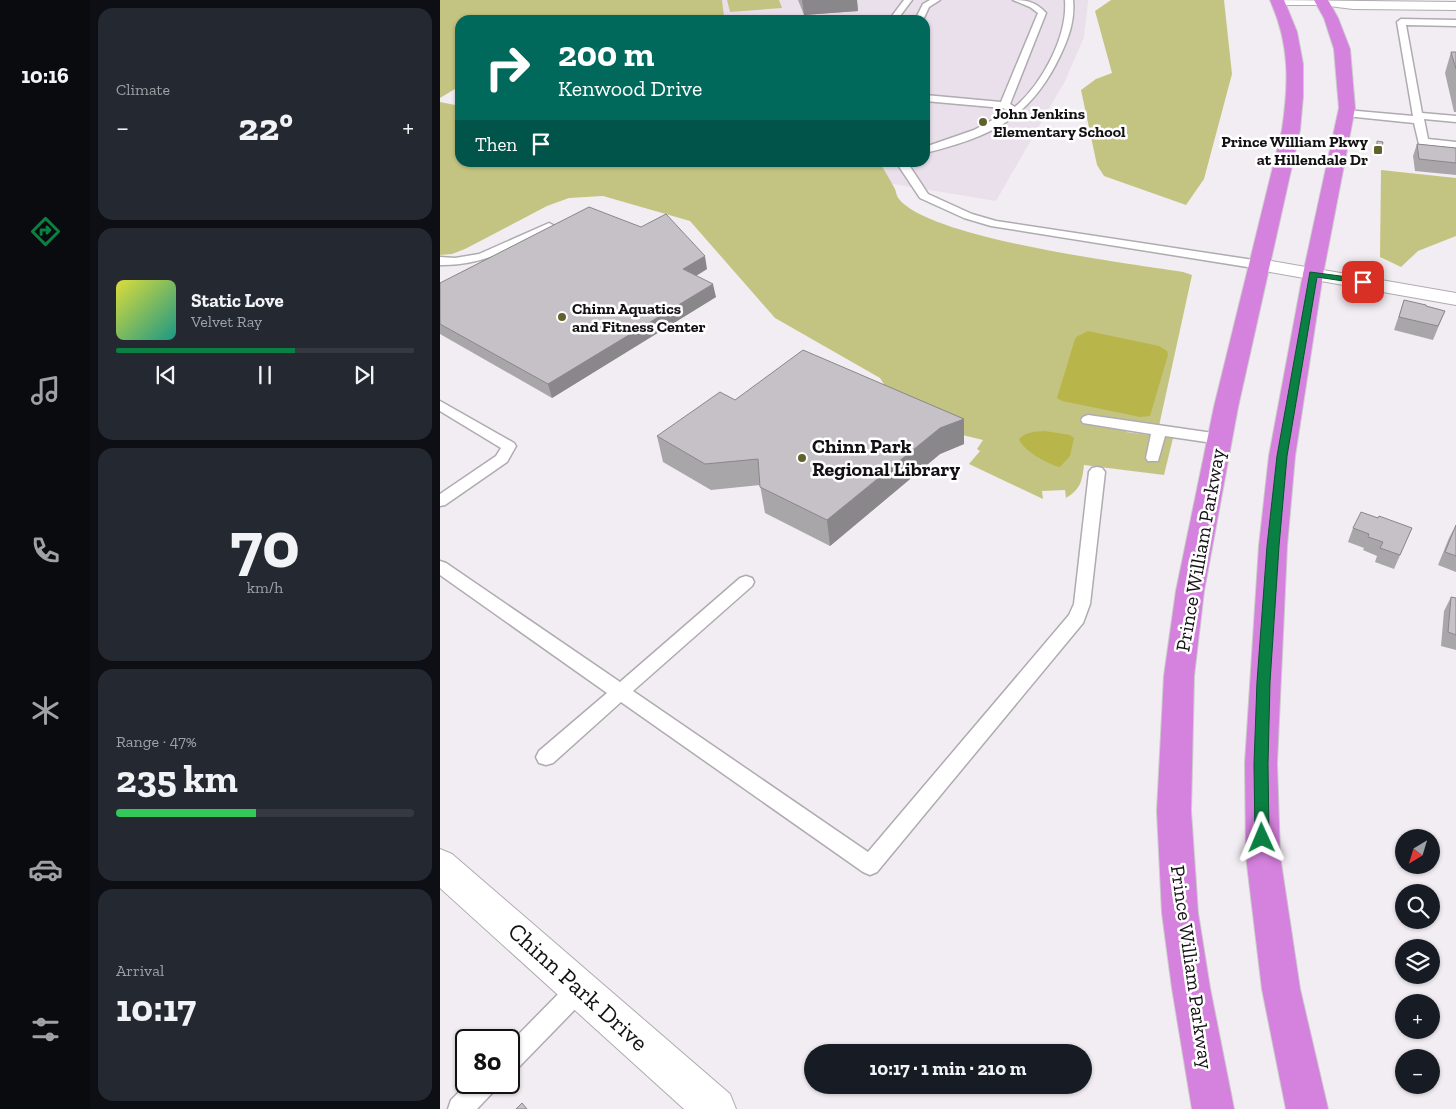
<!DOCTYPE html>
<meta charset="utf-8">
<style>
:root{--surface:#171b24;--page:#242831;--text:#f1f3f6;--muted:#9ea1a6;--line:#363941;--accent:#0b8043}
body{margin:0;font-family:"Zilla Slab",serif;background:var(--page);color:var(--text);height:100vh;display:flex;flex-direction:column;font-size:19px;white-space:nowrap}
*{box-sizing:border-box;margin:0}
p{font-size:16px;color:var(--muted)}
.icon{flex:none;width:28px;height:28px;fill:none;stroke:currentColor;stroke-width:2;stroke-linecap:round;stroke-linejoin:round}
.map{position:relative;flex:1;overflow:hidden}
.panel{display:flex;flex-direction:column;gap:8px;padding:8px;background:#0d0f14;width:350px}
.panel>*{flex:none}
.top-card{position:absolute;left:15px;top:15px;width:475px;height:152px;border-radius:15px;box-shadow:0 1px 4px #0004;background:#00695c;color:#fff;overflow:hidden}
.needle{width:32px;rotate:218deg}
.fabs{position:absolute;left:955px;top:829px;display:grid;gap:10px}
.fabs a{display:grid;place-items:center;width:45px;height:45px;border-radius:50%;background:var(--surface);box-shadow:0 1px 4px #0004;font-size:25px}
.speed{position:absolute;left:15px;top:1029px;display:flex;gap:10px;font-size:25px;font-weight:700;text-align:center}
.speed>*{display:grid;place-content:center;width:65px;height:65px;border-radius:50%;background:var(--surface);box-shadow:0 1px 4px #0004;line-height:1}
.speed .limit{border:2px solid #111;border-radius:8px;background:#fff;color:#111}
.pin{position:absolute;display:grid;place-items:center;width:42px;height:42px;color:#fff;margin:-21px;border-radius:10px;box-shadow:0 2px 8px #0006}
.me{position:absolute;width:55px;margin:-28px;rotate:359deg;stroke-linejoin:round;filter:drop-shadow(0 0 4px #0008)}
.turn{display:flex;align-items:center;gap:18px;height:105px;padding:0 20px;font-size:22px}
.turn .icon{width:65px;height:65px;stroke-width:2.5}
.turn b{display:block;font-size:35px;line-height:42px}
.then{display:flex;align-items:center;height:48px;padding:0 20px;background:#0003;gap:10px;font-size:19px}
.big{font-size:38px;font-weight:700;line-height:1.1}
.panel .card{flex:1;display:flex;flex-direction:column;justify-content:center;gap:8px;min-width:0;padding:0 18px;border-radius:15px;background:var(--page)}
.panel .dial{align-items:center;gap:0}
.dial b{font-size:65px;line-height:1}
.song{display:flex;align-items:center;gap:15px}
.cover{width:60px;height:60px;border-radius:8px;background:linear-gradient(135deg,hsl(60 70% 55%),hsl(170 70% 35%))}
.played{height:5px;border-radius:2px;background:linear-gradient(90deg,var(--accent) 60%,var(--line) 60%)}
.keys{display:flex;justify-content:space-around;direction:ltr}
.heat{display:flex;justify-content:space-between;align-items:center;font-size:28px;direction:ltr}
.charge{height:8px;border-radius:4px;background:linear-gradient(90deg,#34c759 47%,var(--line) 0)}
.trip{position:absolute;left:364px;top:1044px;width:288px;height:50px;border-radius:25px;background:var(--surface);box-shadow:0 1px 4px #0004;font-weight:700;line-height:50px;text-align:center}
main{display:flex;flex:1;min-height:0}
.tab-bar{display:flex;flex-direction:column;width:90px;justify-content:space-around;align-items:center;background:#090b0e;color:var(--muted)}
.tab-bar .icon{width:35px;height:35px}
.tab-bar .current{color:var(--accent)}
.tab-bar b{font-size:22px;color:var(--text)}
.map>svg:first-child{display:block}
.built{fill:#eae0eb}
.green{fill:#c4c482}
.water{fill:#b8b64b}
.lines{fill:none;stroke-linecap:round;stroke-linejoin:round}
.lane-casing{stroke:#afabb0;stroke-width:3}
.street-casing{stroke:#afabb0;stroke-width:2}
.secondary-casing{stroke:#afabb0;stroke-width:2}
.highway-casing{stroke:#cbcbcb;stroke-width:2}
.lane{fill:#fff;fill-rule:evenodd}
.street{fill:#fff;fill-rule:evenodd}
.secondary{fill:#fff;fill-rule:evenodd}
.highway{fill:#d581de;fill-rule:evenodd}
.wall{fill:#a9a6aa}
.shaded-wall{fill:#8a878b}
.building{fill:#c5c1c6;stroke:#8a878b}
.route{fill:#0b8043;stroke:#07532c}
.poi-dot{fill:#62612e;stroke:#fff;stroke-width:2}
.labels{text-anchor:middle;stroke-width:5;stroke-linejoin:round;paint-order:stroke}
.far-poi-label{font-size:16px;font-weight:bold;fill:#131113;stroke:#fff;text-anchor:start}
.poi-label{font-size:20px;font-weight:bold;fill:#131113;stroke:#fff;text-anchor:start}
.street-label{font-size:20px;fill:#131113;stroke:#fff}
.near-street-label{font-size:24px;fill:#131113;stroke:#fff}
</style>
<main>
<nav class="tab-bar">
<b>10:16</b>
<svg class="icon current" aria-label="directions" viewBox="0 0 24 24"><path d="M12 3l9 9-9 9-9-9zM9 14v-3h6M13 9l2 2-2 2"/></svg>
<svg class="icon" aria-label="music" viewBox="0 0 24 24"><path d="M9 18V5l10-2v13"/><circle cx="6" cy="18" r="3"/><circle cx="16" cy="16" r="3"/></svg>
<svg class="icon" aria-label="phone" viewBox="0 0 24 24"><path d="M5 4h4l2 5-3 2q2 4 5 5l2-3 5 2v4C11 20 4 13 5 4z"/></svg>
<svg class="icon" aria-label="climate" viewBox="0 0 24 24"><path d="M12 3v18M4 7l16 10M4 17L20 7"/></svg>
<svg class="icon" aria-label="car" viewBox="0 0 24 24"><path d="M5 17H2v-5l4-1 3-4h7l3 4 3 1v5h-3M9 17h6M6 11h13"/><circle cx="7" cy="17" r="2"/><circle cx="17" cy="17" r="2"/></svg>
<svg class="icon" aria-label="filters" viewBox="0 0 24 24"><path d="M4 7h16M4 17h16"/><circle cx="9" cy="7" r="2"/><circle cx="15" cy="17" r="2"/></svg>
</nav>
<section class="panel">
<div class="card"><p>Climate</p>
<div class="heat"><a>−</a><b class="big">22°</b><a>+</a></div>
</div>
<div class="card">
<div class="song"><i class="cover"></i><div><b>Static Love</b><p>Velvet Ray</p></div></div>
<div class="played"></div>
<div class="keys"><svg class="icon" aria-label="previous" viewBox="0 0 24 24"><path d="M18 5L8 12l10 7zM5 5v14"/></svg><svg class="icon" aria-label="pause" viewBox="0 0 24 24"><path d="M8 5v14M16 5v14"/></svg><svg class="icon" aria-label="next" viewBox="0 0 24 24"><path d="M6 5l10 7-10 7zM19 5v14"/></svg></div>
</div>
<div class="card dial"><b>70</b><p>km/h</p></div>
<div class="card"><p>Range · 47%</p><b class="big">235 km</b><div class="charge"></div></div>
<div class="card"><p>Arrival</p><b class="big">10:17</b></div>
</section>
<div class="map">
<svg width="1016" height="1109" viewBox="0 0 1016 1109">
<rect width="100%" height="100%" fill="#f2edf2"/>
<polygon class="built" points="237,0 648,0 648,2 644,37 625,81 556,201 326,163 485,162 485,20 243,20"/>
<g class="green">
<polygon points="0,0 282,0 284,16 282,20 20,20 20,86 0,98"/>
<polygon points="287,0 339,0 342,8 290,12"/>
<polygon points="671,0 784,0 792,74 764,179 746,205 664,176 657,165 641,90 656,79 672,73 655,11"/>
<path d="M0,102L20,106V162L440,163C445,171 450,180 455,189C456,192 457,197 459,199C491,239 687,263 743,272L752,275L719,426L689,421L686,432L733,438L724,475L644,465C642,481 641,489 626,498L625,490L602,491L603,499L529,464L540,451L537,449L543,440L514,433L456,404L440,378L335,318L250,221L163,196L129,198L107,206L25,249L12,254L0,255Z"/>
<polygon points="941,170 1016,178 1016,236 978,251 961,267 940,257"/>
</g>
<g class="water">
<polygon points="648,331 719,346 727,351 728,355 710,416 700,417 622,401 617,398 634,342 636,337"/>
<path d="M605,431L630,435L634,438L630,456L620,467C609,465 582,450 579,439C587,431 595,432 605,431Z"/>
</g>
<g class="lines">
<defs>
<g id="lane">
<polygon points="464,0 472,0 457,20 449,20"/>
<polygon points="490,0 500,0 489,7 483,20 475,20 483,4"/>
<path d="M573,0C587,0 596,2 606,13L570,104L575,107C602,84 628,36 625,0H633C635,20 629,37 620,56C590,119 550,137 485,153V147L534,130L569,111L563,108L485,101V95L561,102L598,13L590,7Z"/>
<polygon points="961,19 1016,20 1016,26 966,25 982,113 1016,116 1016,122 984,119 988,139 1016,142 1016,148 979,144 974,123 906,116 901,113 906,110 973,116 957,22"/>
<polygon points="456,162 467,162 488,194 532,214 556,221 820,261 826,265 820,269 551,226 524,218 480,198"/>
<path d="M109,223L115,226L113,228C76,247 42,266 0,265V257L15,258L39,254Z"/>
<polygon points="0,401 74,443 76,446 67,462 5,505 0,506 0,494 56,456 61,448 0,411"/>
<polygon points="648,415 780,434 785,436 787,439 785,442 780,444 725,436 718,461 708,461 706,458 711,434 643,423 641,420 643,417"/>
<polygon points="657,467 662,468 665,472 650,604 643,623 437,872 430,875 423,872 181,702 113,763 106,765 99,763 96,757 99,751 167,693 0,575 0,561 6,563 180,682 300,578 306,576 312,578 314,582 312,586 193,691 428,852 629,615 634,604 649,472 652,468"/>
<polygon points="140,977 148,980 151,988 148,996 77,1069 69,1073 69,1044 132,980"/>
<polygon points="29,1082 59,1082 55,1090 37,1109 8,1109 11,1100"/>
</g>
<g id="street">
<polygon points="820,259 1016,293 1016,305 813,269 810,265 813,261"/>
<polygon points="0,849 12,854 290,1094 296,1109 244,1109 0,888"/>
</g>
<polygon id="secondary" points="832,0 1016,2 1016,10 913,9 881,5 838,5 833,4"/>
<g id="highway">
<path d="M830,0H844L857,32L863,64V96L860,130L798,407L764,591L754,676L751,811L758,913L770,988L794,1109H752L732,988L722,913L717,811L724,676L736,591L774,407L842,130C849,82 850,45 830,0Z"/>
<polygon points="874,0 888,0 898,18 910,49 915,108 883,274 855,456 847,546 837,763 840,856 860,989 888,1109 846,1109 822,989 806,856 805,763 819,546 829,456 863,274 899,108 894,49 884,18"/>
</g>
</defs>
<use href="#lane" class="lane-casing"/>
<use href="#street" class="street-casing"/>
<use href="#secondary" class="secondary-casing"/>
<use href="#highway" class="highway-casing"/>
<use href="#lane" class="lane"/>
<use href="#street" class="street"/>
<use href="#secondary" class="secondary"/>
<use href="#highway" class="highway"/>
</g>
<g class="wall">
<polygon points="358,0 417,0 418,11 364,15"/>
<polygon points="1011,52 1016,52 1016,112 1014,112 1005,73"/>
<polygon points="937,141 942,147 941,153 935,152"/>
<polygon points="977,144 1016,148 1016,175 975,171 973,156"/>
<polygon points="267,269 256,276 276,297 112,398 0,334 0,283"/>
<polygon points="964,300 986,306 1005,311 993,340 954,330"/>
<polygon points="295,400 524,419 524,444 500,454 390,546 325,513 320,485 271,490 223,462 217,436"/>
<polygon points="938,518 972,528 954,569 935,562 937,556 923,550 924,548 908,542 913,528"/>
<polygon points="1016,525 1016,572 998,565 1009,538"/>
<polygon points="1011,597 1016,598 1016,650 1001,646 1004,611"/>
</g>
<g class="shaded-wall">
<polygon points="362,0 417,0 418,11 364,15"/>
<polygon points="265,256 267,269 246,282 243,269"/>
<polygon points="273,284 276,297 112,398 108,384"/>
<polygon points="524,419 524,444 500,454 390,546 387,520 500,428"/>
</g>
<g class="building">
<polygon points="1011,52 1016,52 1016,69"/>
<polygon points="937,141 943,142 942,147 937,146"/>
<polygon points="977,144 1016,148 1016,163 979,159"/>
<polygon points="149,207 201,227 226,214 265,256 243,269 273,284 108,384 0,324 0,283"/>
<polygon points="964,300 986,305 986,306 1005,311 998,326 959,317"/>
<polygon points="363,350 524,419 500,428 387,520 320,487 318,459 265,464 217,436 280,392 295,400"/>
<polygon points="921,512 938,518 939,516 972,528 960,555 940,548 943,542 928,537 929,534 913,528"/>
<polygon points="1016,525 1016,556 1005,552"/>
<polygon points="1011,597 1016,598 1016,635 1008,632"/>
<polygon points="82,1103 87,1109 76,1109"/>
</g>
<polygon class="route" points="870,272 923,279 927,282 923,284 877,277 847,456 839,546 830,682 828,764 829,838 827,842 822,844 817,842 815,838 814,764 817,682 827,546 837,456"/>
<g class="poi-dot">
<circle cx="543" cy="122" r="5"/>
<rect x="933" y="145" width="10" height="10" rx="2.5"/>
<circle cx="122" cy="317" r="5"/>
<circle cx="362" cy="458" r="5"/>
</g>
<g class="labels">
<g class="far-poi-label">
<text x="553" y="119">John Jenkins<tspan x="553" dy="18">Elementary School</tspan></text>
<text x="928" y="147" text-anchor="end">Prince William Pkwy<tspan x="928" dy="18">at Hillendale Dr</tspan></text>
<text x="132" y="314">Chinn Aquatics<tspan x="132" dy="18">and Fitness Center</tspan></text>
</g>
<g class="poi-label">
<text x="372" y="453">Chinn Park<tspan x="372" dy="23">Regional Library</tspan></text>
</g>
<g class="street-label">
<text transform="translate(760 550) rotate(-80)" y="7">Prince William Parkway</text>
<text transform="translate(752 967) rotate(82)" y="7">Prince William Parkway</text>
</g>
<g class="near-street-label">
<text transform="translate(138 987) rotate(42)" y="8">Chinn Park Drive</text>
</g>
</g>
</svg>
<div class="fabs">
<a><svg class="needle" viewBox="-14 -14 28 28"><path d="M0-13l5 13h-10z" fill="#e53935"/><path d="M0 13l5-13h-10z" fill="#9ea1a6"/></svg></a>
<a><svg class="icon" aria-label="search" viewBox="0 0 24 24"><circle cx="10" cy="10" r="6"/><path d="M15 15l6 6"/></svg></a>
<a><svg class="icon" aria-label="layers" viewBox="0 0 24 24"><path d="M12 4l9 5-9 5-9-5zM3 14l9 5 9-5"/></svg></a>
<a>+</a>
<a>−</a>
</div>
<div class="speed"><div class="limit">80</div></div>
<div class="pin" style="left:923px;top:282px;background:#d93025"><svg class="icon" aria-label="arrive" viewBox="0 0 24 24"><path d="M6 21V4h12l-3 4 3 4H6"/></svg></div>
<svg class="me" style="left:822px;top:838px" viewBox="-20 -20 40 40"><path d="M0-17L14 15 0 8-14 15z" fill="#0b8043" stroke="#fff" stroke-width="4"/></svg>
<div class="trip">10:17 · 1 min · 210 m</div>
<div class="top-card">
<div class="turn"><svg class="icon" aria-label="right" viewBox="0 0 24 24"><path d="M7 20v-9h11M14 6l5 5-5 5"/></svg><div><b>200 m</b>Kenwood Drive</div></div>
<div class="then">Then<svg class="icon" aria-label="arrive" viewBox="0 0 24 24"><path d="M6 21V4h12l-3 4 3 4H6"/></svg></div>
</div>
</div>
</main>
